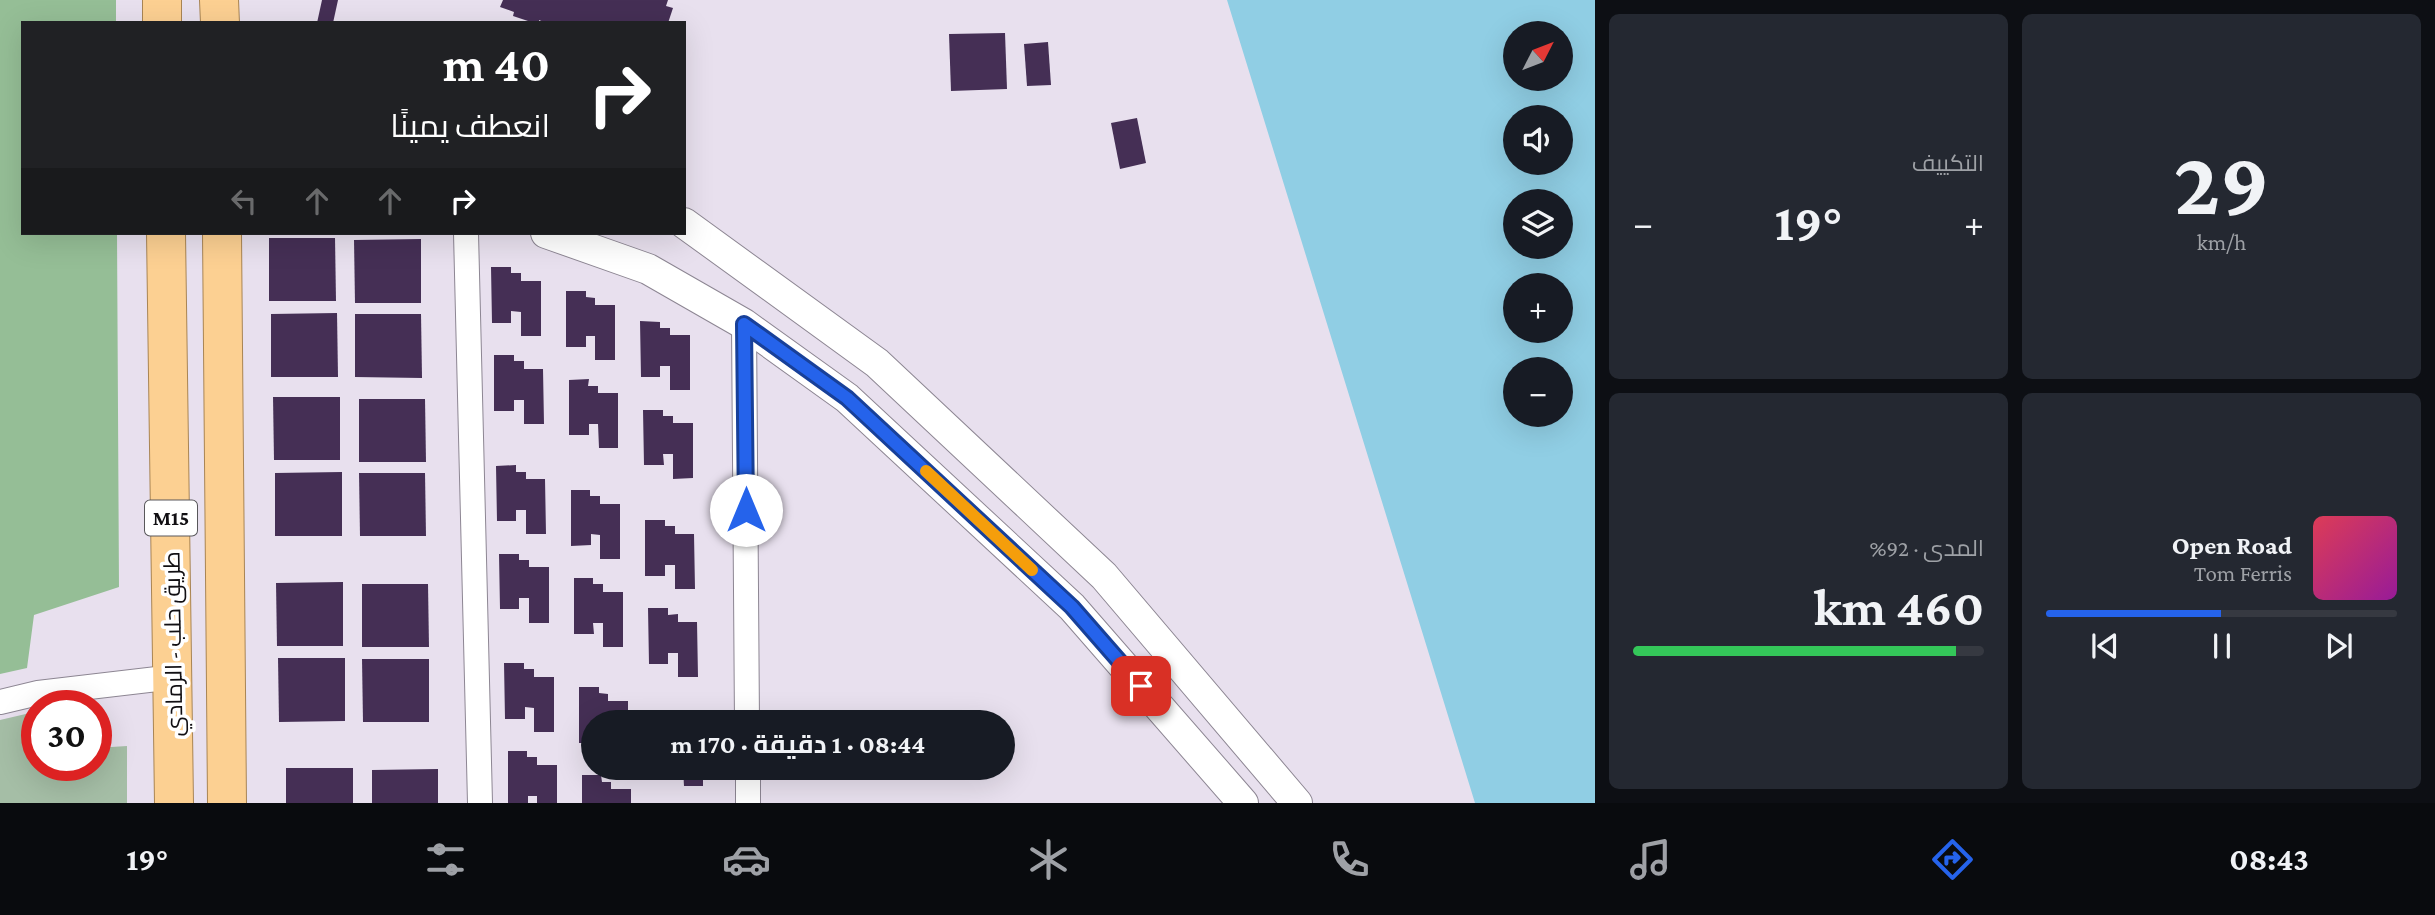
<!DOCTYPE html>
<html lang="ar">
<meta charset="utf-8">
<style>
:root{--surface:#171b24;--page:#242831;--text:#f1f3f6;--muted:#9ea1a6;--line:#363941;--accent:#2563eb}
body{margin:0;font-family:"Crimson Pro",Cairo,serif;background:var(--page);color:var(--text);direction:rtl;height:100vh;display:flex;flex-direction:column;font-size:26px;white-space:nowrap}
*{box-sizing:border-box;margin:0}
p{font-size:23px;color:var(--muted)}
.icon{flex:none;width:38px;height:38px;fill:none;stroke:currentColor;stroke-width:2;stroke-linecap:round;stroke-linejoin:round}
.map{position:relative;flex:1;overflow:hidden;direction:ltr}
.details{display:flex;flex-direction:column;gap:14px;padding:14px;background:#0d0f14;width:840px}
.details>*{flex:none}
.banner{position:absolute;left:21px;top:21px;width:665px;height:214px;border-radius:0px;box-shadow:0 7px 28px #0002;direction:rtl;background:#202124;color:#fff;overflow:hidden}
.needle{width:46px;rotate:48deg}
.controls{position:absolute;left:1503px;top:21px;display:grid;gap:14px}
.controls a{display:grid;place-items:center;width:70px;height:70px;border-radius:50%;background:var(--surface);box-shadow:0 7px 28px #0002;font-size:35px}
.speed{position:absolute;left:21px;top:690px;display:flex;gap:14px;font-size:35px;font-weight:700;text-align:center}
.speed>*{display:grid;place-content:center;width:91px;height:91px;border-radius:50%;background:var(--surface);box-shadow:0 7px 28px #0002;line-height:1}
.speed .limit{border:10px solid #d22;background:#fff;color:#111}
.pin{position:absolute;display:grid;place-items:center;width:60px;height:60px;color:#fff;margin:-30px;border-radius:14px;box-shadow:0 4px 10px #0006}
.me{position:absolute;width:77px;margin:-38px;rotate:0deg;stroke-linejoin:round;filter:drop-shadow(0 0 5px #0008)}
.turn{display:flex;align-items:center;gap:24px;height:147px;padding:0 21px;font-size:32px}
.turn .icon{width:91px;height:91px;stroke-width:2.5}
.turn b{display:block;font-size:49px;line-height:60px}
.lanes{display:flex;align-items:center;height:66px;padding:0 21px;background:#0003;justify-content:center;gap:35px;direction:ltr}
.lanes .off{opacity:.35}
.big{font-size:52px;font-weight:700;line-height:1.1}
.details .tile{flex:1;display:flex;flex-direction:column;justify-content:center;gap:10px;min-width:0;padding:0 24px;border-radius:10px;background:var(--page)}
.details .dial{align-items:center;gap:0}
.dial b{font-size:91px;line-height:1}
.song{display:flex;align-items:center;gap:21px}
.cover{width:84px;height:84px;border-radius:10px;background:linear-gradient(135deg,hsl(350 70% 55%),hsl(300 70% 35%))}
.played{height:7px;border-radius:4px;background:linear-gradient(90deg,var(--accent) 50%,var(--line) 50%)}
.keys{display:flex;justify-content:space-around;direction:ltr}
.heat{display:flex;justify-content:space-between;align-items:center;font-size:38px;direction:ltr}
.charge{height:10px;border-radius:5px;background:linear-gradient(90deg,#34c759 92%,var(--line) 0)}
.details .tiles{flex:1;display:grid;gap:14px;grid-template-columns:repeat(2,1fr)}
.trip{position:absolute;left:581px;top:710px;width:434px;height:70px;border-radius:35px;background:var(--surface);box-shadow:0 7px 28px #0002;font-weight:700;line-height:70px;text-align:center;direction:rtl}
.tab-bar{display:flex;height:112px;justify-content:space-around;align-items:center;background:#090b0e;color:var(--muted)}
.tab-bar .icon{width:49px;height:49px}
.tab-bar .current{color:var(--accent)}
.tab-bar b{font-size:32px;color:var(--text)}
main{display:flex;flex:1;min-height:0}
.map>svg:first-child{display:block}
.green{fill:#a5bea6}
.forest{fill:#95be96}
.water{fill:#90cee4;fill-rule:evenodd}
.building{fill:#452f55}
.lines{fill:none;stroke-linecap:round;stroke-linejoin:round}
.minor-casing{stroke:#8d8693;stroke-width:26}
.tertiary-casing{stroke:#8d8693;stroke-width:32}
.trunk-casing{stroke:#a98554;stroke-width:40}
.minor{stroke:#fff;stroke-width:24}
.tertiary{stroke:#fff;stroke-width:30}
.trunk{stroke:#fcd092;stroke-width:38}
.route-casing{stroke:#184099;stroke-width:18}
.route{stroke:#2563eb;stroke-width:12}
.slow{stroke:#f59e0b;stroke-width:12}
.labels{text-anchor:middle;stroke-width:7;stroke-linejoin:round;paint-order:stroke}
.shield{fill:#fff;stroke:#58575a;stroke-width:2}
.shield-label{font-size:21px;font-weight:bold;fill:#110f13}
.street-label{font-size:23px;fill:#110f13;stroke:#fff}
</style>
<main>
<section class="details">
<div class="tiles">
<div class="tile dial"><b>29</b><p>km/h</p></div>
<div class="tile"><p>التكييف</p>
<div class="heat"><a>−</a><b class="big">19°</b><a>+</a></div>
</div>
<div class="tile">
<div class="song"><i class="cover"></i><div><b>Open Road</b><p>Tom Ferris</p></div></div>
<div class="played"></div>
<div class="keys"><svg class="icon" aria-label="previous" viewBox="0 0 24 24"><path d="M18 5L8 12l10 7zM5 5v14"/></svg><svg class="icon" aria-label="pause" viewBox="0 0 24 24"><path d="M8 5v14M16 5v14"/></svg><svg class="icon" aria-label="next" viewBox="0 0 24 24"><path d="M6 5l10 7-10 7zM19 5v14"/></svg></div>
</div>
<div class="tile"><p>المدى · 92%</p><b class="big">460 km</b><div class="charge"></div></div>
</div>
</section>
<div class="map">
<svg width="1595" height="803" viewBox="0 0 1595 803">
<rect width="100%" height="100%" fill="#e8e0ee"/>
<polygon class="green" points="30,713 37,721 37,765 96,765 96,748 127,746 127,803 0,803 0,720"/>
<polygon class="forest" points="0,0 116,0 116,23 23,23 23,233 117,233 119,587 34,615 27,668 0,674"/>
<path class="water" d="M1227,0H1595V803H1475ZM1516,33H1561V79H1516ZM1516,117H1561V163H1516ZM1516,201H1561V247H1516ZM1516,285H1561V331H1516ZM1516,369H1561V415H1516Z"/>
<g class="building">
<polygon points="322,0 338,0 333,23 317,23"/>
<polygon points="503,0 668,0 666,6 673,8 668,23 546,23 539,20 539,23 534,23 513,16 514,12 500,7"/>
<polygon points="1005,33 1007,89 951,91 949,34"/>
<polygon points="1048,42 1051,85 1027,86 1024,44"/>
<polygon points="1137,118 1146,163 1120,169 1111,123"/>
<polygon points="269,238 335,238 336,301 269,301"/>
<polygon points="421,239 421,303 355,303 354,240"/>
<polygon points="491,267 511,267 511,273 521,273 521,281 541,281 541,336 521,336 521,312 511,311 511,323 492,323"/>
<polygon points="566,291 586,291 586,297 595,298 595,305 615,305 615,360 595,360 595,336 586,336 586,347 566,347"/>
<polygon points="337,313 338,377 271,377 271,314"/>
<polygon points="355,314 421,314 422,378 355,377"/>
<polygon points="640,321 660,322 660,328 670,328 670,335 690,335 690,390 670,390 670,366 660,366 660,377 641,377"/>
<polygon points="494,355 514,355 514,361 524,361 524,369 543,369 544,424 524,424 524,400 514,400 514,411 494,411"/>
<polygon points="589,379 588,386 598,386 598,393 618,393 618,448 599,448 598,424 589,424 589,435 569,435 569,380"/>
<polygon points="273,397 340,397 340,460 274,460"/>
<polygon points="359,399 425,399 426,462 359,462"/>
<polygon points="643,410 663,410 663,416 673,416 673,423 693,423 693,478 673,479 673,454 663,454 664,465 644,465"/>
<polygon points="516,465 516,472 526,472 526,479 545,479 546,534 526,534 526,510 516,510 516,521 497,521 496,466"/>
<polygon points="342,472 342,536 275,536 275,473"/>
<polygon points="359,473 425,473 426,536 360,536"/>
<polygon points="571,490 590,490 590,496 600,496 600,504 620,504 620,559 600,559 600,535 591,534 591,545 571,546"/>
<polygon points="645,520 665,520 665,526 675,526 675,534 694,534 695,589 675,589 675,565 665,565 665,576 645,576"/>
<polygon points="499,554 519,554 519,560 529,560 529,567 549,567 549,623 529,623 529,598 519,598 519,609 500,609"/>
<polygon points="574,578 593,578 593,584 603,584 603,592 623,592 623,647 603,647 603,623 593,623 594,634 574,634"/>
<polygon points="343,582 343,646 277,646 276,583"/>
<polygon points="362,584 428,584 429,647 362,647"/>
<polygon points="648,608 668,608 668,615 678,614 678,622 697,622 698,677 678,677 678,653 668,653 668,664 649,664"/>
<polygon points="278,658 345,658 345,721 279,722"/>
<polygon points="362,659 429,659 429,722 363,722"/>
<polygon points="504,663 524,663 524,669 534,669 534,677 554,677 554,732 534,732 534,708 525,707 525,719 505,719"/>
<polygon points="579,687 599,687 599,693 608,694 608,701 628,701 628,723 593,723 593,743 579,743"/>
<polygon points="653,717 673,718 673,723 653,723"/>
<polygon points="508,751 527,751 527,757 537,757 537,765 557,765 557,803 537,803 537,796 528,796 528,803 508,803"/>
<rect x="286" y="768" width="67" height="35"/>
<rect x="654" y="768" width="20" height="5"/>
<polygon points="683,768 703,768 703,786 684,786"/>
<polygon points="438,769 438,803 372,803 372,770"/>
<polygon points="582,775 601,775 602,782 611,782 611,789 631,789 631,803 582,803"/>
</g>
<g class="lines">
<defs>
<g id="minor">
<polyline points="466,233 480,803"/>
<polyline points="744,324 747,723"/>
<polyline points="0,702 38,693 174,677"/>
<polyline points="748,768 748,803"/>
</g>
<g id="tertiary">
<polyline points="684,223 877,363 1104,576 1297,803"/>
<polyline points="546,233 648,269 744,324 847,398 1072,607 1243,803"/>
</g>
<g id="trunk">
<polyline points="162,0 162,23"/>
<polyline points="219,0 220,23"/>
<polyline points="166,233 174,803"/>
<polyline points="222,233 227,803"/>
</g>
</defs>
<use href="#minor" class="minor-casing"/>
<use href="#tertiary" class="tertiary-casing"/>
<use href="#trunk" class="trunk-casing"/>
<use href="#minor" class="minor"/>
<use href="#tertiary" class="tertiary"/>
<use href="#trunk" class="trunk"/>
</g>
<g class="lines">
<defs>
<polyline id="route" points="746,510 744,324 847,398 1072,607 1141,686"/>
</defs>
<use href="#route" class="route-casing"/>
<use href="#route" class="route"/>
<polyline class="slow" points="926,471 1032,570"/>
</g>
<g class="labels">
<rect class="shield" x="145" y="500.5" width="52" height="35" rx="5"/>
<g class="shield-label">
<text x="171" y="525">M15</text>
</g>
<g class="street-label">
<text transform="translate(173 644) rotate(-91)" y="8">طريق حلب - الرمادي</text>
</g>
</g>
</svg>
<div class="controls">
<a><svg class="needle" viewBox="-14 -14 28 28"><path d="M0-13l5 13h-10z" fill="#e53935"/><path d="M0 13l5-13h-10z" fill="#9ea1a6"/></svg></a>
<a><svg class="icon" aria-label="sound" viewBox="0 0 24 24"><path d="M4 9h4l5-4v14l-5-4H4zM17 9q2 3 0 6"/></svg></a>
<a><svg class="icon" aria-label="layers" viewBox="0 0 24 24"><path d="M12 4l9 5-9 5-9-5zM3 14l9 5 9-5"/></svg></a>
<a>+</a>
<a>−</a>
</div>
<div class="speed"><div class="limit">30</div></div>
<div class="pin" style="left:1141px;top:686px;background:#d93025"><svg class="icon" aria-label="arrive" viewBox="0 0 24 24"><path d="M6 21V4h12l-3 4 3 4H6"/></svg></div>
<svg class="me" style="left:746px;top:510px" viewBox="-20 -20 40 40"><circle r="19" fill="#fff"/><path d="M0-13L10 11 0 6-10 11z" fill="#2563eb"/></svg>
<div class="trip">08:44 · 1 دقيقة · 170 m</div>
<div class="banner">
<div class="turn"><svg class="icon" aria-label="right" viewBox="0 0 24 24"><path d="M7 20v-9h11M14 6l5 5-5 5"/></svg><div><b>40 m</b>انعطف يمينًا</div></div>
<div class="lanes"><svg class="icon off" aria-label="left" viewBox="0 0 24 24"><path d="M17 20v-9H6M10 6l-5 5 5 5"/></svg><svg class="icon off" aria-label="ahead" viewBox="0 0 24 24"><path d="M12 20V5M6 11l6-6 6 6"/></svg><svg class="icon off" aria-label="ahead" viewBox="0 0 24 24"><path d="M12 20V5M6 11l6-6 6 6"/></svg><svg class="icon" aria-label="right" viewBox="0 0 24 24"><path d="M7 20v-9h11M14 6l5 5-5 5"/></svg></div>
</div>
</div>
</main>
<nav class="tab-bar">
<b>08:43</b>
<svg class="icon current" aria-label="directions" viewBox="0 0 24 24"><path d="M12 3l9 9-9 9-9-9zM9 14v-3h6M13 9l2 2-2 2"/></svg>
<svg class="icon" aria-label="music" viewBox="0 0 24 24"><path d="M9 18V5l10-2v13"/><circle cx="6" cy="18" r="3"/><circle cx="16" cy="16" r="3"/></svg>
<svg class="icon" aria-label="phone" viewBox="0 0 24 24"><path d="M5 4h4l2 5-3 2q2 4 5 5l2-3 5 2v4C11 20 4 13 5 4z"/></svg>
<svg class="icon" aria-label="climate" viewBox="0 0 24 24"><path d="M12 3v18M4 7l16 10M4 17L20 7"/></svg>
<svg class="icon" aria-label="car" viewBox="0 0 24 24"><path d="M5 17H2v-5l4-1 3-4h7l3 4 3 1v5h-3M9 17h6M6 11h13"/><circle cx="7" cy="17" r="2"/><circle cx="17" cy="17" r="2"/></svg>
<svg class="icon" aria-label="filters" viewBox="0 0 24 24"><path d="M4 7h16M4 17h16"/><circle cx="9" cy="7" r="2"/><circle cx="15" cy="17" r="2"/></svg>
<b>19°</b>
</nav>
